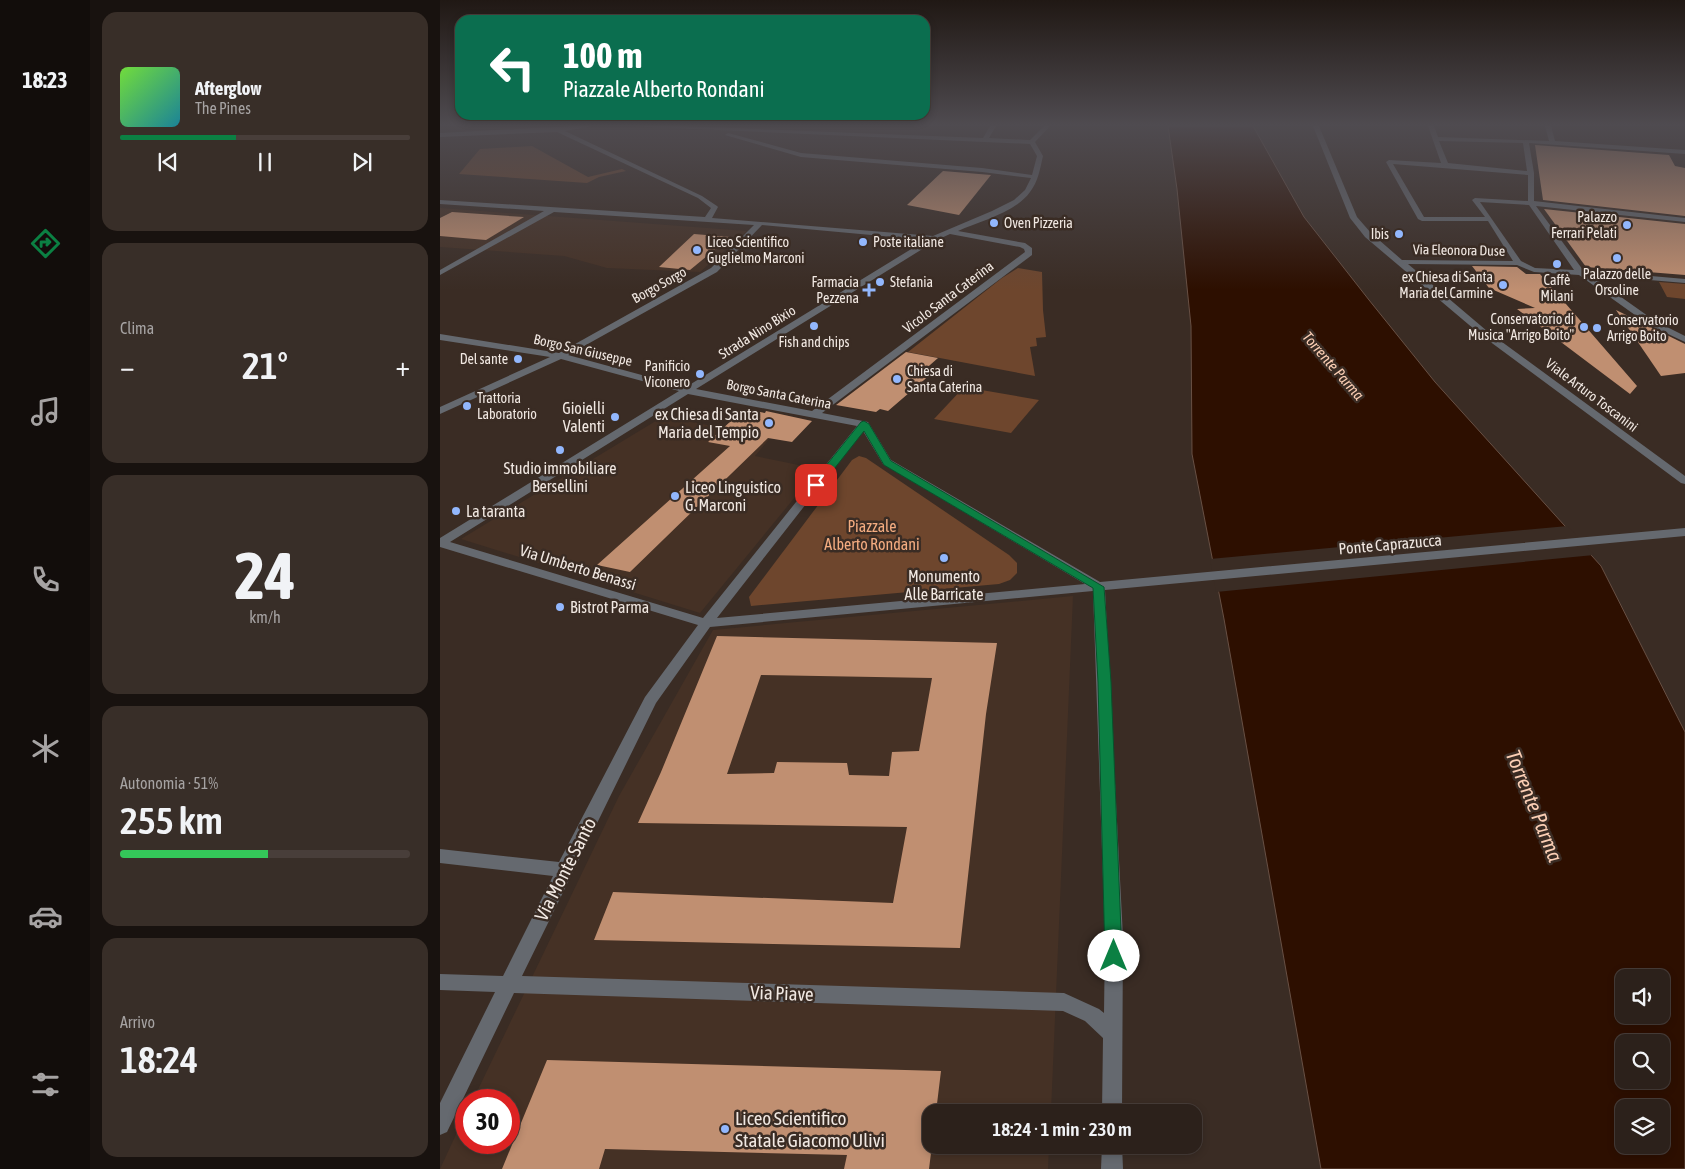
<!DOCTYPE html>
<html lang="it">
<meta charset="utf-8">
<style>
:root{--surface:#2c211b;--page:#382e28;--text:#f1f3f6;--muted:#a6a3a3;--line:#483e3a;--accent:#0b8043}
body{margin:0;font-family:"Asap Condensed",sans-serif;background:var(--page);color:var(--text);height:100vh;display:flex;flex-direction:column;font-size:19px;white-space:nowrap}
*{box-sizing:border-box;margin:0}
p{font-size:16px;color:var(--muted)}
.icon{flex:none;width:28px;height:28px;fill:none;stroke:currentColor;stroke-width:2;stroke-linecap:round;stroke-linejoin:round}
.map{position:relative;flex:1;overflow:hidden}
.panel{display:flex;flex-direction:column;gap:12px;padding:12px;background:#18120f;width:350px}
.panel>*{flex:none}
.hud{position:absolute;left:15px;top:15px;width:475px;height:105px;border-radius:15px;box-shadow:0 2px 8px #0003,0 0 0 1px var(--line);background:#0b6e4f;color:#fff;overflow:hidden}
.buttons{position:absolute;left:1175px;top:969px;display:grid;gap:10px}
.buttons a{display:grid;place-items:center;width:55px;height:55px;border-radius:10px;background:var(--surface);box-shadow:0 2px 8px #0003,0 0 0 1px var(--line);font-size:25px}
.speed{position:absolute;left:15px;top:1089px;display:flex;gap:10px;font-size:25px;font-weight:700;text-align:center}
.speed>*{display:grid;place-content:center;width:65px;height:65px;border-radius:50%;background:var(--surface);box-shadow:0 2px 8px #0003,0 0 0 1px var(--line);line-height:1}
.speed .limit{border:8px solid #d22;background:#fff;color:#111}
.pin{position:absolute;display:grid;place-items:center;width:42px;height:42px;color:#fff;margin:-21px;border-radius:10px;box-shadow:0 2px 8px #0006}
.me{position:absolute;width:55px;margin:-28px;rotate:0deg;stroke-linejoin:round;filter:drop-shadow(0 0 4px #0008)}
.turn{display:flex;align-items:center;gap:18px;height:105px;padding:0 25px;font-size:22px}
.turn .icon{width:65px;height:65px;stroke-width:2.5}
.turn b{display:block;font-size:35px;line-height:42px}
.big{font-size:38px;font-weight:600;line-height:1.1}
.panel .tile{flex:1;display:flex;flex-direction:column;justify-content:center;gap:8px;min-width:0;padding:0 18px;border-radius:15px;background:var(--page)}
.panel .dial{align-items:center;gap:0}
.dial b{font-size:65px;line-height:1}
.song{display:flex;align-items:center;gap:15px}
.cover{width:60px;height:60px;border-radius:8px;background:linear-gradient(135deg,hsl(100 70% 55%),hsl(190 70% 35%))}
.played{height:5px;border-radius:2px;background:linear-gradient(90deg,var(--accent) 40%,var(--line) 40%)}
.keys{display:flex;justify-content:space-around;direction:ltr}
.heat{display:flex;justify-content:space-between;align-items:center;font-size:28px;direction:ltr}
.charge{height:8px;border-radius:4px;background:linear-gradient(90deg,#34c759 51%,var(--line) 0)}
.trip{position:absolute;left:482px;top:1104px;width:280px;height:50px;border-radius:15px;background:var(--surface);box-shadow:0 2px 8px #0003,0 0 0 1px var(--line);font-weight:600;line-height:50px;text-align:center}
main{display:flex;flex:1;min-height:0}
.dock{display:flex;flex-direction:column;width:90px;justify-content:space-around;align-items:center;background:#120d0b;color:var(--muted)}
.dock .icon{width:35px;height:35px}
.dock .current{color:var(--accent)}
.dock b{font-size:22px;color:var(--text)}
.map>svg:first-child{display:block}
.built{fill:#453125}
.green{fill:#6e462d}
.water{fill:#2d0f00;stroke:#685044;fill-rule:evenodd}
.pier{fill:#3a2c24}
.building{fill:#c08f71;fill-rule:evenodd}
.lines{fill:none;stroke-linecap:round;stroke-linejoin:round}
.minor{fill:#65696f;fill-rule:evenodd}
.route{fill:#0b8043;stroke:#07532c}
.poi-dot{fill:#92b7fd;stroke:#3a2c24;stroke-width:2}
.labels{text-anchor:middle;stroke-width:5;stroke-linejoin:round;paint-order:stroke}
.far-poi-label{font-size:14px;fill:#f1e8e2;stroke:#3a2c24;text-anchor:end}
.far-street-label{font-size:14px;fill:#f1e8e2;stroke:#3a2c24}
.far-water-label{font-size:15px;font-style:italic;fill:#fbceb4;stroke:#3a2c24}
.poi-label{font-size:16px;fill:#f1e8e2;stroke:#3a2c24;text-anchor:start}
.park-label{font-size:16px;fill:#f4ac80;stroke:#3a2c24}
.street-label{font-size:16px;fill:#f1e8e2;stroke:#3a2c24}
.near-street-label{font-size:19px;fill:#f1e8e2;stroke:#3a2c24}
.near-poi-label{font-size:19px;fill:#f1e8e2;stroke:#3a2c24;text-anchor:start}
.near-water-label{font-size:21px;font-style:italic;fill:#fbceb4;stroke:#3a2c24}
</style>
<main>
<nav class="dock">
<b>18:23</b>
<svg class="icon current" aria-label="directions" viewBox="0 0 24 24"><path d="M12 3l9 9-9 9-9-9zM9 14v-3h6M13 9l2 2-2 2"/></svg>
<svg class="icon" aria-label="music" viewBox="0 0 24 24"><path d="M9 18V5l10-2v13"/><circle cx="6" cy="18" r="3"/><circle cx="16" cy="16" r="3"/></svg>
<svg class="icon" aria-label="phone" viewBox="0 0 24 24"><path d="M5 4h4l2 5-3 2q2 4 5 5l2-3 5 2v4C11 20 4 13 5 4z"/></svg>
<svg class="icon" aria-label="climate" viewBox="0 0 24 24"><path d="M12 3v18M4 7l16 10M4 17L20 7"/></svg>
<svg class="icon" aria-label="car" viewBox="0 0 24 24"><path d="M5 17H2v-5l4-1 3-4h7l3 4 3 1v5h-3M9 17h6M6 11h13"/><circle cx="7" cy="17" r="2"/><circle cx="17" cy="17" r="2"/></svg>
<svg class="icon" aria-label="filters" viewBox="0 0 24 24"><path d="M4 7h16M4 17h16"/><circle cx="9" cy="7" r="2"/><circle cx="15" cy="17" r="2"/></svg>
</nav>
<section class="panel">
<div class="tile">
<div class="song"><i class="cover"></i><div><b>Afterglow</b><p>The Pines</p></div></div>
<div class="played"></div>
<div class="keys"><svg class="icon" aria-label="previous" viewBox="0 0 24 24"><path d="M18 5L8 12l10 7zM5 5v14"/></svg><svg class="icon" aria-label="pause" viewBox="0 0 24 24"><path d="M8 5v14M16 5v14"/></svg><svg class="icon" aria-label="next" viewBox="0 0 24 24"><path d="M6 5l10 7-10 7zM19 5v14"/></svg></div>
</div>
<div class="tile"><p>Clima</p>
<div class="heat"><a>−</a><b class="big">21°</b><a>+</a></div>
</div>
<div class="tile dial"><b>24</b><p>km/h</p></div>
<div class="tile"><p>Autonomia · 51%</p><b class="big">255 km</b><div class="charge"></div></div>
<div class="tile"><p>Arrivo</p><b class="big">18:24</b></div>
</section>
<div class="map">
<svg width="1245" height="1169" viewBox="0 0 1245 1169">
<rect width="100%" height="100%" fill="#3a2c24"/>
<g class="built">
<polygon points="0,208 1,208 307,231 260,272 167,268 124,256 0,247"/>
<polygon points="224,416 330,438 315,456 378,469 260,613 21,539"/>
<polygon points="633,596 611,1112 491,1112 491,1145 609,1145 608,1169 0,1169 26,1113 26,1142 69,1142 69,1100 33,1100 179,796 273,630"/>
</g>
<g class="green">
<polygon points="92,146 148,177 182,169 186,171 159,177 147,183 19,174 40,149"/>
<polygon points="578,268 602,272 603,310 606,337 596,338 597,346 590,347 595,376 468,352 562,278"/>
<polygon points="1219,282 1245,284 1245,299 1227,297"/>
<polygon points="524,387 599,400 571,433 494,419"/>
<polygon points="419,456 426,458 569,555 577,563 577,573 570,580 559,584 311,606 309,597 412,460"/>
</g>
<path class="water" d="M728,126H813L864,217L929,300L995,382L1161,566L1245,732V1169H881L784,619L752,454L751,326L737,189ZM1184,978H1221V1015H1184ZM1184,1042H1221V1080H1184ZM1184,1108H1221V1145H1184Z"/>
<polygon class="pier" points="1128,526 1154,555 776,592 770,559"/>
<g class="building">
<polygon points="1095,145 1229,155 1235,166 1245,168 1245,216 1103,200"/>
<polygon points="503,171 551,175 519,215 467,205"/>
<polygon points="1104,209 1245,224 1245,275 1146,267"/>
<polygon points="12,212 84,217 46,240 0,236 0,218"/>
<polygon points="254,234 290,237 250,270 219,267"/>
<polygon points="1032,266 1077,267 1086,274 1100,274 1197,386 1190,394 1077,309 1095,308 1049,288"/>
<polygon points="1176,310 1245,344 1245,373 1221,376"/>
<polygon points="466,352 498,358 482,372 491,374 448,411 440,409 436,412 396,405"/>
<polygon points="304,409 325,413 326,411 372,421 352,442 328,438 190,572 157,565 290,446 268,442"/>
<path d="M277,636L557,643L546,714L520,948L154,940L173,892L453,903L467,827L198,823L221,772ZM321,675L492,678L479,751L452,752L449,776L409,775L407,763L337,762L334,773L287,774Z"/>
<polygon points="107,1060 501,1071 496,1112 491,1112 492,1145 489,1169 404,1169 407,1155 165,1149 159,1169 62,1169"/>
</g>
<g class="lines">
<g class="minor">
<path d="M134,126H153L125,131L262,196L277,206L278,207L272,218L493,236L552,211L574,200L585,190L591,178L542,172L361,157L285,135L288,133L361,153L542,168L592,175L597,156L590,144L188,126H241L543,138L550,126H556L549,138L590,140L604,126H610L595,142L603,156C600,169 598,182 590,192C575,213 540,221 518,231L585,243L592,248V255L382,413L428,422L451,460L660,582L1245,528V536L665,590L683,937L682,1112H662L663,1038L645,1021L623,1011L74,993L7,1132L0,1135V1103L55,992L0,990V974L63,976L113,876L0,863V849L119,862L205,697L258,625L0,547V538L239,391L121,359L0,414V407L110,357L0,340V334L119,353L271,268L314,225L114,212L0,275V270L104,211L0,204V200L265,217L271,208L258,198L117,132L0,137V133ZM322,225L486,240L246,387L128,355L277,272ZM510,234L580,247L584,249L585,252L372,411L256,389L497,240ZM248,394L417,426L263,618L10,542ZM423,431L443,464L645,584L277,618ZM653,591L665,937L664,1013L659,1009L624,993L82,976L216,703L270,627Z"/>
<path d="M873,126H879L917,217L931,233L962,260L1073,261L1048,221H982L978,219L946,162L949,160L1001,163L988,126H994L998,137L1109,141L1105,126H1111L1115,141L1245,150V154L1089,143L1094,173V201L1245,218V222L1096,206L1143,270L1245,279V283L1150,275L1215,321L1245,336V342L1209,325L1139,275L1094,272L1077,265L968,264L1047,331L1245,476V484L1241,483L1041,335L925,237L910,218ZM999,141L1083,143L1087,171L1008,163ZM953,164L1088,175V201L1035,198L1032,200L1045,217H984ZM1040,202L1089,205L1134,270L1095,268L1081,261Z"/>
<polygon points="662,1145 682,1145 683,1169 661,1169"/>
</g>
</g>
<linearGradient id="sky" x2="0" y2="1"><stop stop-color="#201814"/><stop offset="0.43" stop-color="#4f4b50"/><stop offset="1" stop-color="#4f4b50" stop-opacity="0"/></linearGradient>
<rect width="1245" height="290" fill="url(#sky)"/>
<polygon class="route" points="424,421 429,424 451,461 664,587 671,682 682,956 679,962 674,964 668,962 665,956 658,682 653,588 444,465 424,431 379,488 372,488 372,483 421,422"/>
<g class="poi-dot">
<circle cx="554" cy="223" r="5"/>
<circle cx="1187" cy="225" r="5"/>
<circle cx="959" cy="234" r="5"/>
<circle cx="423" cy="242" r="5"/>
<circle cx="257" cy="250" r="5"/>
<circle cx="1177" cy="258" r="5"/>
<circle cx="1117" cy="264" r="5"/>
<circle cx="440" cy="282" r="5"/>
<circle cx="1063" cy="285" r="5"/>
<path d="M426.5 282.5h5v5h5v5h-5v5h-5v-5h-5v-5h5z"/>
<circle cx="374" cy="326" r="5"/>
<circle cx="1144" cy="327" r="5"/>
<circle cx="1157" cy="328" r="5"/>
<circle cx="78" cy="359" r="5"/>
<circle cx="260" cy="374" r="5"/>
<circle cx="457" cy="379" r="5"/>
<circle cx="27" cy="406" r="5"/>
<circle cx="175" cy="417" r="5"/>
<circle cx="329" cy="423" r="5"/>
<circle cx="120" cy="450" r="5"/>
<circle cx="235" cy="496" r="5"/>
<circle cx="16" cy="511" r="5"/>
<circle cx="504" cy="558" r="5"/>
<circle cx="120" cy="607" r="5"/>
<circle cx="285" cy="1129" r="5"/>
</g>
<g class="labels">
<g class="far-poi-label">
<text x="1177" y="222">Palazzo<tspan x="1177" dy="16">Ferrari Pelati</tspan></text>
<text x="564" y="228" text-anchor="start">Oven Pizzeria</text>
<text x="949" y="239">Ibis</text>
<text x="267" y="247" text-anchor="start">Liceo Scientifico<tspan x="267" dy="16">Guglielmo Marconi</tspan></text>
<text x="433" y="247" text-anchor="start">Poste italiane</text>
<text x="1177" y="279" text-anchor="middle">Palazzo delle<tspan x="1177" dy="16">Orsoline</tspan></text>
<text x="1053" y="282">ex Chiesa di Santa<tspan x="1053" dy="16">Maria del Carmine</tspan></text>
<text x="1117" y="285" text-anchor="middle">Caffè<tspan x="1117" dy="16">Milani</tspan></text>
<text x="419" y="287">Farmacia<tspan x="419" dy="16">Pezzena</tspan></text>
<text x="450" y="287" text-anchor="start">Stefania</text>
<text x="1134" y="324">Conservatorio di<tspan x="1134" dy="16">Musica "Arrigo Boito"</tspan></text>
<text x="1167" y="325" text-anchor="start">Conservatorio<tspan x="1167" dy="16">Arrigo Boito</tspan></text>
<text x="374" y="347" text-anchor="middle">Fish and chips</text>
<text x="68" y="364">Del sante</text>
<text x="250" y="371">Panificio<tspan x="250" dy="16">Viconero</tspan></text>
<text x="467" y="376" text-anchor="start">Chiesa di<tspan x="467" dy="16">Santa Caterina</tspan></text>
<text x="37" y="403" text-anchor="start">Trattoria<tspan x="37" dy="16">Laboratorio</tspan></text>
</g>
<g class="far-street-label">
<text transform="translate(1019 250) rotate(1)" y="5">Via Eleonora Duse</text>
<text transform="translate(219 285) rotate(-29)" y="5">Borgo Sorgo</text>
<text transform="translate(508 297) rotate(-37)" y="5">Vicolo Santa Caterina</text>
<text transform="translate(317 332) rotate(-32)" y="5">Strada Nino Bixio</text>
<text transform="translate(143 350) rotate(13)" y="5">Borgo San Giuseppe</text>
<text transform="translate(339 394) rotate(11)" y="5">Borgo Santa Caterina</text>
<text transform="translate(1152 395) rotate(37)" y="5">Viale Arturo Toscanini</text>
</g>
<g class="far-water-label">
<text transform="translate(893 366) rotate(49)" y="5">Torrente Parma</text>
</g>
<g class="poi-label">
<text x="165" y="414" text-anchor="end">Gioielli<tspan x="165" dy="18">Valenti</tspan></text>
<text x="319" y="420" text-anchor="end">ex Chiesa di Santa<tspan x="319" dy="18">Maria del Tempio</tspan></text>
<text x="120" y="474" text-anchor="middle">Studio immobiliare<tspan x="120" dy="18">Bersellini</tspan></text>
<text x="245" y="493">Liceo Linguistico<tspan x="245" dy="18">G. Marconi</tspan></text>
<text x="26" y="517">La taranta</text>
<text x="504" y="582" text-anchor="middle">Monumento<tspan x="504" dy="18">Alle Barricate</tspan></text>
<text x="130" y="613">Bistrot Parma</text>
</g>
<g class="park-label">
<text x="432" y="532">Piazzale<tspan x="432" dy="18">Alberto Rondani</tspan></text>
</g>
<g class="street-label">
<text transform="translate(950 544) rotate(-5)" y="6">Ponte Caprazucca</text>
<text transform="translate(138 567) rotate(17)" y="6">Via Umberto Benassi</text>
</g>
<g class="near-street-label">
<text transform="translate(125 869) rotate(-63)" y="7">Via Monte Santo</text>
<text transform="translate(342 993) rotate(2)" y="7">Via Piave</text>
</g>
<g class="near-poi-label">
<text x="295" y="1125">Liceo Scientifico<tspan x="295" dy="22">Statale Giacomo Ulivi</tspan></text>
</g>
<g class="near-water-label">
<text transform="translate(1094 806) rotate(68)" y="7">Torrente Parma</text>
</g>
</g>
</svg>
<div class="buttons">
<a><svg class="icon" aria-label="sound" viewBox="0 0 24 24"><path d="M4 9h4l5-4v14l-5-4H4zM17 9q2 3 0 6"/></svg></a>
<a><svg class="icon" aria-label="search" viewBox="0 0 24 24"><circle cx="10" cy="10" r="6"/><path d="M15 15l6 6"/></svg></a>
<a><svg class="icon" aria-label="layers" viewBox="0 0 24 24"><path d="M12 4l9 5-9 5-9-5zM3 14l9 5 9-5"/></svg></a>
</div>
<div class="speed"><div class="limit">30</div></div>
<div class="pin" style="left:376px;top:485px;background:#d93025"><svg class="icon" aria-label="arrive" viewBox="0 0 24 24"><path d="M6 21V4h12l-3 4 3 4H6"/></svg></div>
<svg class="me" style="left:674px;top:956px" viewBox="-20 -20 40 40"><circle r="19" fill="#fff"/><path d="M0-13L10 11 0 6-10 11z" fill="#0b8043"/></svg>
<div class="trip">18:24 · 1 min · 230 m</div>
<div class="hud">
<div class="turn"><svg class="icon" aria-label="left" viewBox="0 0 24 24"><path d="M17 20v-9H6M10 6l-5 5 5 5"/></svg><div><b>100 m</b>Piazzale Alberto Rondani</div></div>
</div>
</div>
</main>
